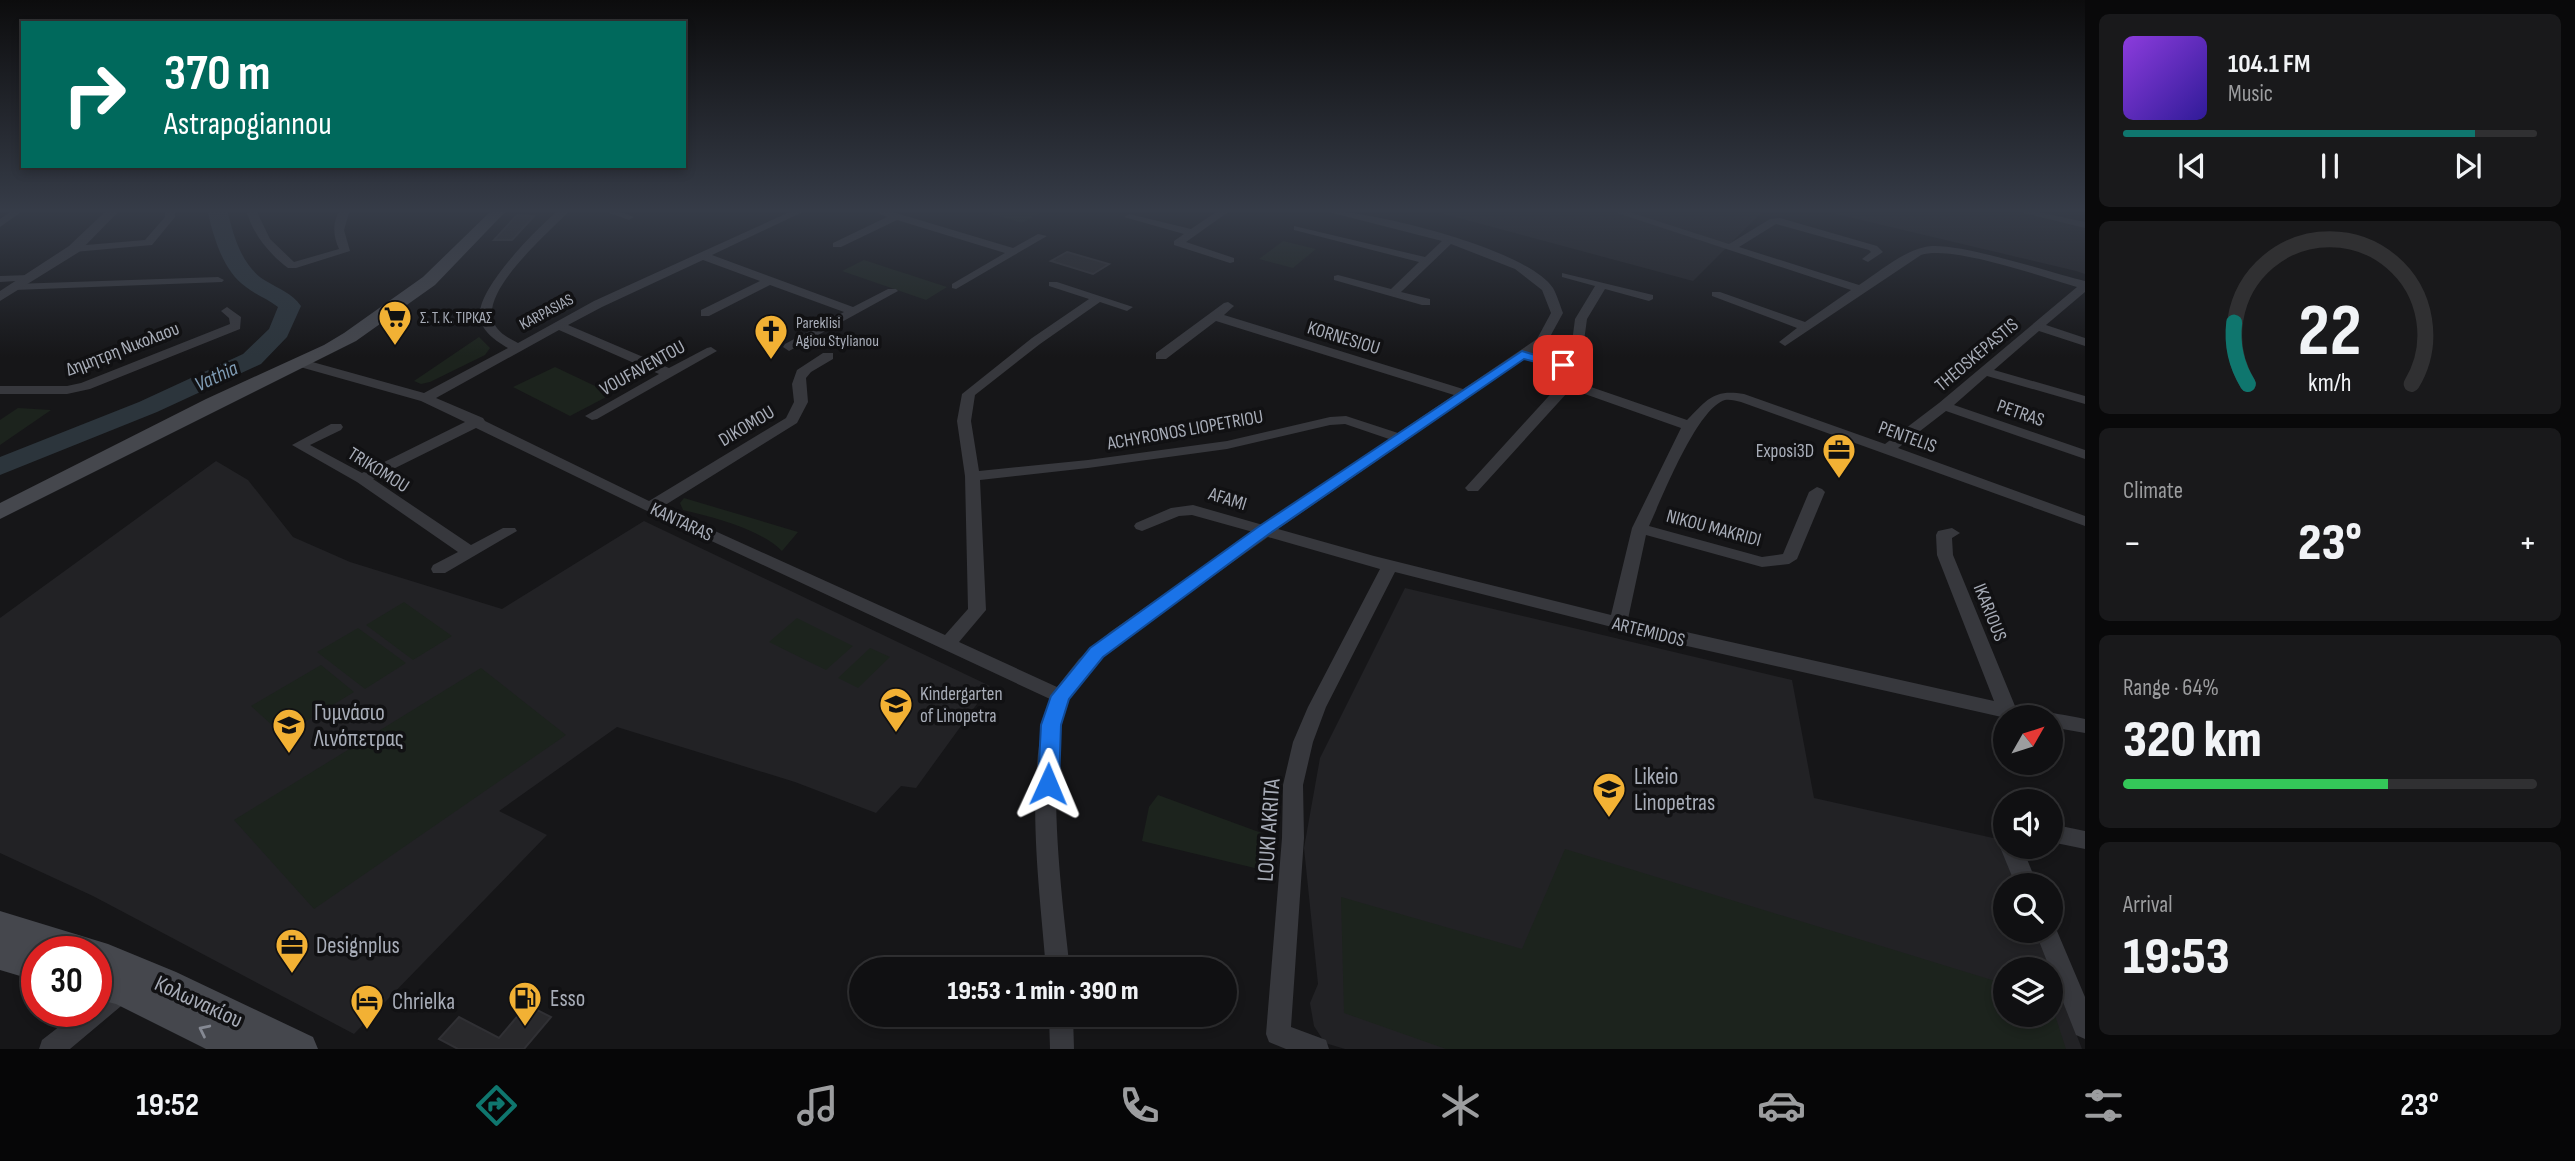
<!DOCTYPE html>
<meta charset="utf-8">
<style>
:root{--surface:#101012;--page:#19191b;--text:#f1f3f6;--muted:#9c9d9f;--line:#303032;--accent:#0f766e}
body{margin:0;font-family:"Sofia Sans Condensed",sans-serif;background:var(--page);color:var(--text);height:100vh;display:flex;flex-direction:column;font-size:26px;white-space:nowrap}
*{box-sizing:border-box;margin:0}
p{font-size:23px;color:var(--muted)}
.icon{flex:none;width:38px;height:38px;fill:none;stroke:currentColor;stroke-width:2;stroke-linecap:round;stroke-linejoin:round}
.map{position:relative;flex:1;overflow:hidden}
.panel{display:flex;flex-direction:column;gap:14px;padding:14px;background:#09090a;width:490px}
.panel>*{flex:none}
.guide{position:absolute;left:21px;top:21px;width:665px;height:147px;border-radius:0px;box-shadow:0 4px 10px #0003,0 0 0 2px var(--line);background:#00695c;color:#fff;overflow:hidden}
.needle{width:46px;rotate:51deg}
.controls{position:absolute;left:1993px;top:705px;display:grid;gap:14px}
.controls a{display:grid;place-items:center;width:70px;height:70px;border-radius:50%;background:var(--surface);box-shadow:0 4px 10px #0003,0 0 0 2px var(--line);font-size:35px}
.speed{position:absolute;left:21px;top:936px;display:flex;gap:14px;font-size:35px;font-weight:700;text-align:center}
.speed>*{display:grid;place-content:center;width:91px;height:91px;border-radius:50%;background:var(--surface);box-shadow:0 4px 10px #0003,0 0 0 2px var(--line);line-height:1}
.speed .limit{border:10px solid #d22;background:#fff;color:#111}
.pin{position:absolute;display:grid;place-items:center;width:60px;height:60px;color:#fff;margin:-30px;border-radius:14px;box-shadow:0 4px 10px #0006}
.me{position:absolute;width:77px;margin:-38px;rotate:1deg;stroke-linejoin:round;filter:drop-shadow(0 0 5px #0008)}
.turn{display:flex;align-items:center;gap:24px;height:147px;padding:0 28px;font-size:32px}
.turn .icon{width:91px;height:91px;stroke-width:2.5}
.turn b{display:block;font-size:49px;line-height:60px}
.big{font-size:52px;font-weight:800;line-height:1.1}
.panel .card{flex:1;display:flex;flex-direction:column;justify-content:center;gap:10px;min-width:0;padding:0 24px;border-radius:10px;background:var(--page)}
.panel .dial{align-items:center;gap:0}
.dial svg{height:182px;overflow:visible;fill:none;stroke:var(--line);stroke-width:7;stroke-linecap:round;text-anchor:middle}
.dial text{fill:var(--text);stroke:none}
.song{display:flex;align-items:center;gap:21px}
.cover{width:84px;height:84px;border-radius:10px;background:linear-gradient(135deg,hsl(270 70% 55%),hsl(250 70% 35%))}
.played{height:7px;border-radius:4px;background:linear-gradient(90deg,var(--accent) 85%,var(--line) 85%)}
.keys{display:flex;justify-content:space-around;direction:ltr}
.heat{display:flex;justify-content:space-between;align-items:center;font-size:38px;direction:ltr}
.charge{height:10px;border-radius:5px;background:linear-gradient(90deg,#34c759 64%,var(--line) 0)}
.trip{position:absolute;left:849px;top:957px;width:388px;height:70px;border-radius:35px;background:var(--surface);box-shadow:0 4px 10px #0003,0 0 0 2px var(--line);font-weight:800;line-height:70px;text-align:center}
.tabs{display:flex;height:112px;justify-content:space-around;align-items:center;background:#060607;color:var(--muted)}
.tabs .icon{width:49px;height:49px}
.tabs .current{color:var(--accent)}
.tabs b{font-size:32px;color:var(--text)}
main{display:flex;flex:1;min-height:0}
.map>svg:first-child{display:block}
.built{fill:#222225;fill-rule:evenodd}
.green{fill:#1c231d}
.lines{fill:none;stroke-linecap:round;stroke-linejoin:round}
.river{fill:#2c353c;fill-rule:evenodd}
.building{fill:#29292c;stroke:#303034;stroke-width:2}
.minor{fill:#37383d;fill-rule:evenodd}
.tertiary{fill:#37383d;fill-rule:evenodd}
.secondary{fill:#45474d;fill-rule:evenodd}
.oneway{stroke:#858993}
.route{fill:#1a73e8;stroke:#114b97;stroke-width:2}
.labels{text-anchor:middle;stroke-width:7;stroke-linejoin:round;paint-order:stroke}
.far-street-label{font-size:16px;fill:#a8adb8;stroke:#111113}
.far-poi-label{font-size:16px;fill:#a8adb8;stroke:#111113;text-anchor:start}
.street-label{font-size:19px;fill:#a8adb8;stroke:#111113}
.poi-label{font-size:19px;fill:#a8adb8;stroke:#111113;text-anchor:end}
.water-label{font-size:21px;font-style:italic;fill:#7f9bb3;stroke:#111113}
.near-poi-label{font-size:23px;fill:#a8adb8;stroke:#111113;text-anchor:start}
.near-street-label{font-size:23px;fill:#a8adb8;stroke:#111113}
</style>
<main>
<div class="map">
<svg width="2085" height="1049" viewBox="0 0 2085 1049">
<rect width="100%" height="100%" fill="#161618"/>
<g class="built">
<polygon points="1429,210 1764,210 1693,281"/>
<polygon points="1819,210 2085,210 2085,274 2076,271"/>
<polygon points="216,461 248,480 293,537 350,562 502,609 644,521 990,686 916,788 901,786 876,813 795,782 617,727 499,811 547,835 354,1034 93,896 0,853 0,618"/>
<path d="M1405,588L1792,680L1814,798L2002,840L2020,885L2006,886V931H2037L2082,1049H1345L1325,1043L1314,1026L1310,1003L1318,984L1304,848L1320,758ZM2006,970H2051V1015H2006Z"/>
</g>
<g class="green">
<polygon points="977,210 1045,210 1022,223"/>
<polygon points="1283,241 1316,249 1293,268 1259,259"/>
<polygon points="864,260 947,287 926,300 842,271"/>
<polygon points="479,337 490,348 485,355 430,382 421,384 414,381"/>
<polygon points="555,367 612,394 570,416 513,387"/>
<polygon points="18,408 51,410 0,445 0,420"/>
<path d="M684,498L798,532L782,551C760,529 713,517 683,510L680,503Z"/>
<polygon points="404,602 452,636 413,660 366,625"/>
<polygon points="797,618 853,646 826,670 769,642"/>
<polygon points="358,628 406,663 365,689 317,652"/>
<polygon points="870,648 890,657 858,688 838,678"/>
<polygon points="321,665 354,692 283,735 251,706"/>
<polygon points="481,668 566,735 314,909 234,820"/>
<polygon points="1158,795 1267,835 1263,870 1142,841 1149,807"/>
<polygon points="1565,849 2005,984 2006,1015 2051,1015 2051,1003 2066,1049 1446,1049 1344,1013 1341,897 1522,949"/>
</g>
<g class="lines">
<path class="river" d="M207,210H227C234,236 241,266 266,281C279,289 292,293 301,306L287,337L261,364L157,412L0,475V457L139,402L243,354L269,329L278,307C268,299 256,295 246,287C222,270 214,237 207,210Z"/>
</g>
<g class="building">
<polygon points="517,215 534,216 512,240 494,240"/>
<polygon points="1067,252 1109,264 1093,274 1051,261"/>
<polygon points="527,1005 551,1017 524,1049 458,1049 439,1039 459,1017 499,1038"/>
</g>
<g class="lines">
<g class="minor">
<polygon points="13,210 24,210 0,227 0,219"/>
<polygon points="165,210 175,210 175,217 152,245 74,252 69,249 74,246 145,240 165,217"/>
<path d="M246,210H256L270,239L294,262L339,249C333,235 332,223 340,210H350L344,230L350,251L296,268H288C268,253 253,234 246,210Z"/>
<path d="M559,210H570C550,232 482,288 493,321C497,332 508,338 518,343L594,301L794,210H807L712,255L853,307L888,289H896L898,291L789,351L783,347L785,344L844,312L770,285L709,316H701V310L760,281L703,260L602,307L568,325L669,368L707,348L711,347L717,351L597,419L592,420L585,416L659,374L559,330L436,398L483,418L485,421L649,501L786,418L794,402L792,384L797,370L823,353H833V359L811,372L806,378L808,402L797,423L662,507L945,635L968,609L965,476L957,421L962,394L1032,338L1089,299L1049,286V282H1057L1133,307L1127,311L1100,302L1040,344L975,395L971,421L979,471L1088,460L1227,441L1330,417L1346,416L1398,433L1454,395L1216,321L1166,359H1156V353L1224,303L1228,302L1234,306L1224,315L1463,389L1537,339L1551,313L1542,290L1515,269L1451,244L1401,292L1430,299V305H1422L1334,280V276L1338,275L1391,289L1419,262L1294,230V226L1425,257L1442,241L1321,210C1368,210 1526,248 1553,288C1557,295 1560,305 1563,313L1546,344L1533,353C1545,358 1558,364 1570,358L1575,319L1595,286L1562,277V273L1653,295V299L1649,301L1605,289L1587,319L1581,363L1557,369L1524,359L1278,529L1374,556L1611,615L1632,528L1681,428L1582,393H1567L1478,491H1468L1465,488L1558,386H1588L1687,420C1707,400 1713,389 1744,394L1885,444L1939,403L2077,287C2042,277 1953,245 1921,255L1785,346L1779,342L1797,328L1712,296V292H1720L1805,322L1851,290L1608,210H1623L1729,244L1770,219L1780,218L1877,246L1883,252L1868,262L1862,259L1871,252L1869,250L1776,224L1739,247L1859,285C1879,272 1902,252 1925,247C1953,240 2052,273 2085,281V292L2046,325L2085,338V346L2039,331L1994,370L2085,396V404L1987,376L1954,405L2085,450V459L1946,411L1898,448L2085,516V526L1741,402C1736,401 1730,399 1725,400C1697,408 1662,498 1649,526L1762,557L1783,554L1809,492L1817,487L1822,489L1825,492L1797,559L1789,564L1762,567L1646,535L1628,619L1994,701L1937,555L1936,535L1938,531L1952,528L1960,533L1952,538L1953,555L2015,706C2040,711 2060,714 2085,719V733L2051,727V718H2006L1687,646L1395,572L1326,707L1313,742L1303,785L1304,838L1291,1027L1326,1040L1329,1049H1286L1269,1042L1266,1034L1282,838L1283,785L1293,742L1308,707L1380,569L1268,537C1238,558 1208,580 1177,602C1140,628 1093,654 1071,696C1042,752 1063,904 1070,970H1046C1040,889 1023,776 1050,699L645,510L476,428L373,479L471,545L503,528H515L517,531L445,573H433L431,569L433,565L458,552L357,482L292,445L331,424H341L343,427L341,430L310,445L362,473L465,422L421,401L293,365L292,362L298,358L424,393L508,348C496,341 482,332 480,317C476,289 538,227 559,210ZM1345,424L1389,439L1263,525L1193,505L1171,508L1136,523L1134,526L1136,529L1142,531L1179,516L1192,515L1253,532L1110,632L1079,659L1057,687L959,642L986,610L980,480L1088,468L1227,449L1330,425Z"/>
<polygon points="601,210 616,210 634,217 629,220"/>
<polygon points="871,210 886,210 1013,248 1038,234 1047,236 956,289 952,288 952,284 1005,253 897,220 841,247 833,247 833,243 887,217"/>
<polygon points="1219,210 1231,210 1186,242 1234,258 1234,262 1230,263 1174,245 1174,241 1184,234 1124,217 1129,214 1191,229"/>
<polygon points="2012,210 2030,210 2085,222 2085,228"/>
<polygon points="29,275 33,276 33,280 0,282 0,276"/>
<polygon points="218,277 224,280 222,282 14,290 8,287 14,284"/>
<polygon points="227,307 241,317 240,329 90,389 67,394 0,394 0,386 67,386 81,383 230,324 229,318 221,311"/>
<polygon points="2002,814 2006,816 2006,847 2022,847 2038,886 2016,886 2000,847 2003,841 1999,839 1992,823 1995,817"/>
<polygon points="2051,824 2085,831 2085,849 2051,842"/>
<polygon points="2051,923 2057,931 2085,997 2085,1039 2076,1035 2035,931 2051,931"/>
<polygon points="125,977 133,980 137,988 133,996 70,1049 39,1049 42,1040 78,1012 96,1012 96,997 117,980"/>
<polygon points="1049,1015 1073,1015 1074,1049 1050,1049"/>
</g>
<polygon class="tertiary" points="107,210 120,210 79,252 0,301 0,291 69,246"/>
<g class="secondary">
<polygon points="492,210 507,210 435,285 356,341 0,519 0,503 206,399 324,345 344,333 423,277"/>
<polygon points="0,911 108,944 176,972 313,1037 318,1049 206,1049 116,1004 96,999 96,952 37,952 37,981 0,970"/>
</g>
</g>
<defs><path id="oneway-chevron" d="M-2-3.5L2.5 0L-2 3.5" fill="none" stroke-width="1.6" stroke-linecap="round" stroke-linejoin="round" transform="scale(1.75)"/></defs>
<use class="oneway" href="#oneway-chevron" transform="translate(204 1030) rotate(-154)"/>
<linearGradient id="sky" x2="0" y2="1"><stop stop-color="#0c0c0d"/><stop offset="0.59" stop-color="#363c48"/><stop offset="1" stop-color="#363c48" stop-opacity="0"/></linearGradient>
<rect width="2085" height="357" fill="url(#sky)"/>
<polygon class="route" points="1522,351 1569,365 1563,369 1524,359 1269,534 1103,657 1069,699 1061,725 1059,784 1056,790 1048,792 1041,790 1038,784 1041,725 1051,696 1090,648 1258,527"/>
<defs>
<symbol id="supermarket-pin" viewBox="-11 -11 22 30"><path d="M0 17L-7.5 6A9.5 9.5 0 1 1 7.5 6Z" fill="#f2b134" stroke="#111113"/><path d="M-6-5.5h2.5l.6 2H6L4.5 2H-2.5L-4.4-4H-6ZM-1.5 3.2a1.3 1.3 0 1 0 .1 0ZM3 3.2a1.3 1.3 0 1 0 .1 0Z" fill="#111"/></symbol>
<symbol id="church-pin" viewBox="-11 -11 22 30"><path d="M0 17L-7.5 6A9.5 9.5 0 1 1 7.5 6Z" fill="#f2b134" stroke="#111113"/><path d="M-1.2-6h2.4v3.5h3.3v2.4h-3.3V6h-2.4V-.1h-3.3v-2.4h3.3Z" fill="#111"/></symbol>
<symbol id="office-pin" viewBox="-11 -11 22 30"><path d="M0 17L-7.5 6A9.5 9.5 0 1 1 7.5 6Z" fill="#f2b134" stroke="#111113"/><path d="M-6-3h4V-5.5h4V-3h4V5H-6ZM-1-4.5V-3h2v-1.5ZM-6 0V1H6V0Z" fill="#111"/></symbol>
<symbol id="school-pin" viewBox="-11 -11 22 30"><path d="M0 17L-7.5 6A9.5 9.5 0 1 1 7.5 6Z" fill="#f2b134" stroke="#111113"/><path d="M0-5L7-2L0 1L-7-2ZM-4 1L0 2.5L4 1V4Q0 6-4 4Z" fill="#111"/></symbol>
<symbol id="fuel-pin" viewBox="-11 -11 22 30"><path d="M0 17L-7.5 6A9.5 9.5 0 1 1 7.5 6Z" fill="#f2b134" stroke="#111113"/><path d="M-5.5-6h7V0h2V4h1.3V-2.5L3-4.5l.8-.8L6-3V5H2.5V1h-1V6h-7ZM-4.2-4.7v3.2H.2V-4.7Z" fill="#111"/></symbol>
<symbol id="hotel-pin" viewBox="-11 -11 22 30"><path d="M0 17L-7.5 6A9.5 9.5 0 1 1 7.5 6Z" fill="#f2b134" stroke="#111113"/><path d="M-6-4.5h1.5V1H6V5H4.5V3h-9V5H-6ZM-4 0a1.8 1.8 0 1 1 3.6 0ZM.5 0V-2.5h3Q6-2.5 6 0Z" fill="#111"/></symbol>
</defs>
<g fill-rule="evenodd">
<use href="#supermarket-pin" x="376" y="298" width="38" height="52"/>
<use href="#church-pin" x="752" y="312" width="38" height="52"/>
<use href="#office-pin" x="1820" y="431" width="38" height="52"/>
<use href="#school-pin" x="877" y="685" width="38" height="52"/>
<use href="#school-pin" x="270" y="706" width="38" height="52"/>
<use href="#school-pin" x="1590" y="770" width="38" height="52"/>
<use href="#office-pin" x="273" y="926" width="38" height="52"/>
<use href="#fuel-pin" x="506" y="979" width="38" height="52"/>
<use href="#hotel-pin" x="348" y="982" width="38" height="52"/>
</g>
<g class="labels">
<g class="far-street-label">
<text transform="translate(546 311) rotate(-28)" y="6">KARPASIAS</text>
</g>
<g class="far-poi-label">
<text x="420" y="323">Σ. Τ. Κ. ΤΙΡΚΑΣ</text>
<text x="796" y="328">Pareklisi<tspan x="796" dy="18">Agiou Stylianou</tspan></text>
</g>
<g class="street-label">
<text transform="translate(1344 337) rotate(17)" y="7">KORNESIOU</text>
<text transform="translate(122 348) rotate(-21)" y="7">Δημητρη Νικολαου</text>
<text transform="translate(1976 354) rotate(-40)" y="7">THEOSKEPASTIS</text>
<text transform="translate(642 367) rotate(-29)" y="7">VOUFAVENTOU</text>
<text transform="translate(2021 412) rotate(19)" y="7">PETRAS</text>
<text transform="translate(746 425) rotate(-31)" y="7">DIKOMOU</text>
<text transform="translate(1185 429) rotate(-10)" y="7">ACHYRONOS LIOPETRIOU</text>
<text transform="translate(1908 436) rotate(20)" y="7">PENTELIS</text>
<text transform="translate(379 469) rotate(32)" y="7">TRIKOMOU</text>
<text transform="translate(1228 498) rotate(17)" y="7">AFAMI</text>
<text transform="translate(682 521) rotate(25)" y="7">KANTARAS</text>
<text transform="translate(1714 527) rotate(15)" y="7">NIKOU MAKRIDI</text>
<text transform="translate(1991 612) rotate(68)" y="7">IKARIOUS</text>
<text transform="translate(1649 631) rotate(14)" y="7">ARTEMIDOS</text>
</g>
<g class="poi-label">
<text x="1814" y="457">Exposi3D</text>
<text x="920" y="700" text-anchor="start">Kindergarten<tspan x="920" dy="22">of Linopetra</tspan></text>
</g>
<g class="water-label">
<text transform="translate(216 376) rotate(-25)" y="7">Vathia</text>
</g>
<g class="near-poi-label">
<text x="314" y="720">Γυμνάσιο<tspan x="314" dy="26">Λινόπετρας</tspan></text>
<text x="1634" y="784">Likeio<tspan x="1634" dy="26">Linopetras</tspan></text>
<text x="316" y="953">Designplus</text>
<text x="550" y="1006">Esso</text>
<text x="392" y="1009">Chrielka</text>
</g>
<g class="near-street-label">
<text transform="translate(1268 830) rotate(-86)" y="8">LOUKI AKRITA</text>
<text transform="translate(199 1001) rotate(25)" y="8">Κολωνακίου</text>
</g>
</g>
</svg>
<div class="controls">
<a><svg class="needle" viewBox="-14 -14 28 28"><path d="M0-13l5 13h-10z" fill="#e53935"/><path d="M0 13l5-13h-10z" fill="#9c9d9f"/></svg></a>
<a><svg class="icon" aria-label="sound" viewBox="0 0 24 24"><path d="M4 9h4l5-4v14l-5-4H4zM17 9q2 3 0 6"/></svg></a>
<a><svg class="icon" aria-label="search" viewBox="0 0 24 24"><circle cx="10" cy="10" r="6"/><path d="M15 15l6 6"/></svg></a>
<a><svg class="icon" aria-label="layers" viewBox="0 0 24 24"><path d="M12 4l9 5-9 5-9-5zM3 14l9 5 9-5"/></svg></a>
</div>
<div class="speed"><div class="limit">30</div></div>
<div class="pin" style="left:1563px;top:365px;background:#d93025"><svg class="icon" aria-label="arrive" viewBox="0 0 24 24"><path d="M6 21V4h12l-3 4 3 4H6"/></svg></div>
<svg class="me" style="left:1048px;top:784px" viewBox="-20 -20 40 40"><path d="M0-17L14 15 0 8-14 15z" fill="#1a73e8" stroke="#fff" stroke-width="4"/></svg>
<div class="trip">19:53 · 1 min · 390 m</div>
<div class="guide">
<div class="turn"><svg class="icon" aria-label="right" viewBox="0 0 24 24"><path d="M7 20v-9h11M14 6l5 5-5 5"/></svg><div><b>370 m</b>Astrapogiannou</div></div>
</div>
</div>
<section class="panel">
<div class="card">
<div class="song"><i class="cover"></i><div><b>104.1 FM</b><p>Music</p></div></div>
<div class="played"></div>
<div class="keys"><svg class="icon" aria-label="previous" viewBox="0 0 24 24"><path d="M18 5L8 12l10 7zM5 5v14"/></svg><svg class="icon" aria-label="pause" viewBox="0 0 24 24"><path d="M8 5v14M16 5v14"/></svg><svg class="icon" aria-label="next" viewBox="0 0 24 24"><path d="M6 5l10 7-10 7zM19 5v14"/></svg></div>
</div>
<div class="card dial"><svg viewBox="0 0 100 80">
<path d="M14 69A42 42 0 1 1 86 69"/>
<path d="M14 69A42 42 0 0 1 8 42" stroke="#0f766e"/>
<text x="50" y="56" font-size="32" font-weight="700">22</text>
<text x="50" y="72" font-size="11">km/h</text>
</svg></div>
<div class="card"><p>Climate</p>
<div class="heat"><a>−</a><b class="big">23°</b><a>+</a></div>
</div>
<div class="card"><p>Range · 64%</p><b class="big">320 km</b><div class="charge"></div></div>
<div class="card"><p>Arrival</p><b class="big">19:53</b></div>
</section>
</main>
<nav class="tabs">
<b>19:52</b>
<svg class="icon current" aria-label="directions" viewBox="0 0 24 24"><path d="M12 3l9 9-9 9-9-9zM9 14v-3h6M13 9l2 2-2 2"/></svg>
<svg class="icon" aria-label="music" viewBox="0 0 24 24"><path d="M9 18V5l10-2v13"/><circle cx="6" cy="18" r="3"/><circle cx="16" cy="16" r="3"/></svg>
<svg class="icon" aria-label="phone" viewBox="0 0 24 24"><path d="M5 4h4l2 5-3 2q2 4 5 5l2-3 5 2v4C11 20 4 13 5 4z"/></svg>
<svg class="icon" aria-label="climate" viewBox="0 0 24 24"><path d="M12 3v18M4 7l16 10M4 17L20 7"/></svg>
<svg class="icon" aria-label="car" viewBox="0 0 24 24"><path d="M5 17H2v-5l4-1 3-4h7l3 4 3 1v5h-3M9 17h6M6 11h13"/><circle cx="7" cy="17" r="2"/><circle cx="17" cy="17" r="2"/></svg>
<svg class="icon" aria-label="filters" viewBox="0 0 24 24"><path d="M4 7h16M4 17h16"/><circle cx="9" cy="7" r="2"/><circle cx="15" cy="17" r="2"/></svg>
<b>23°</b>
</nav>
